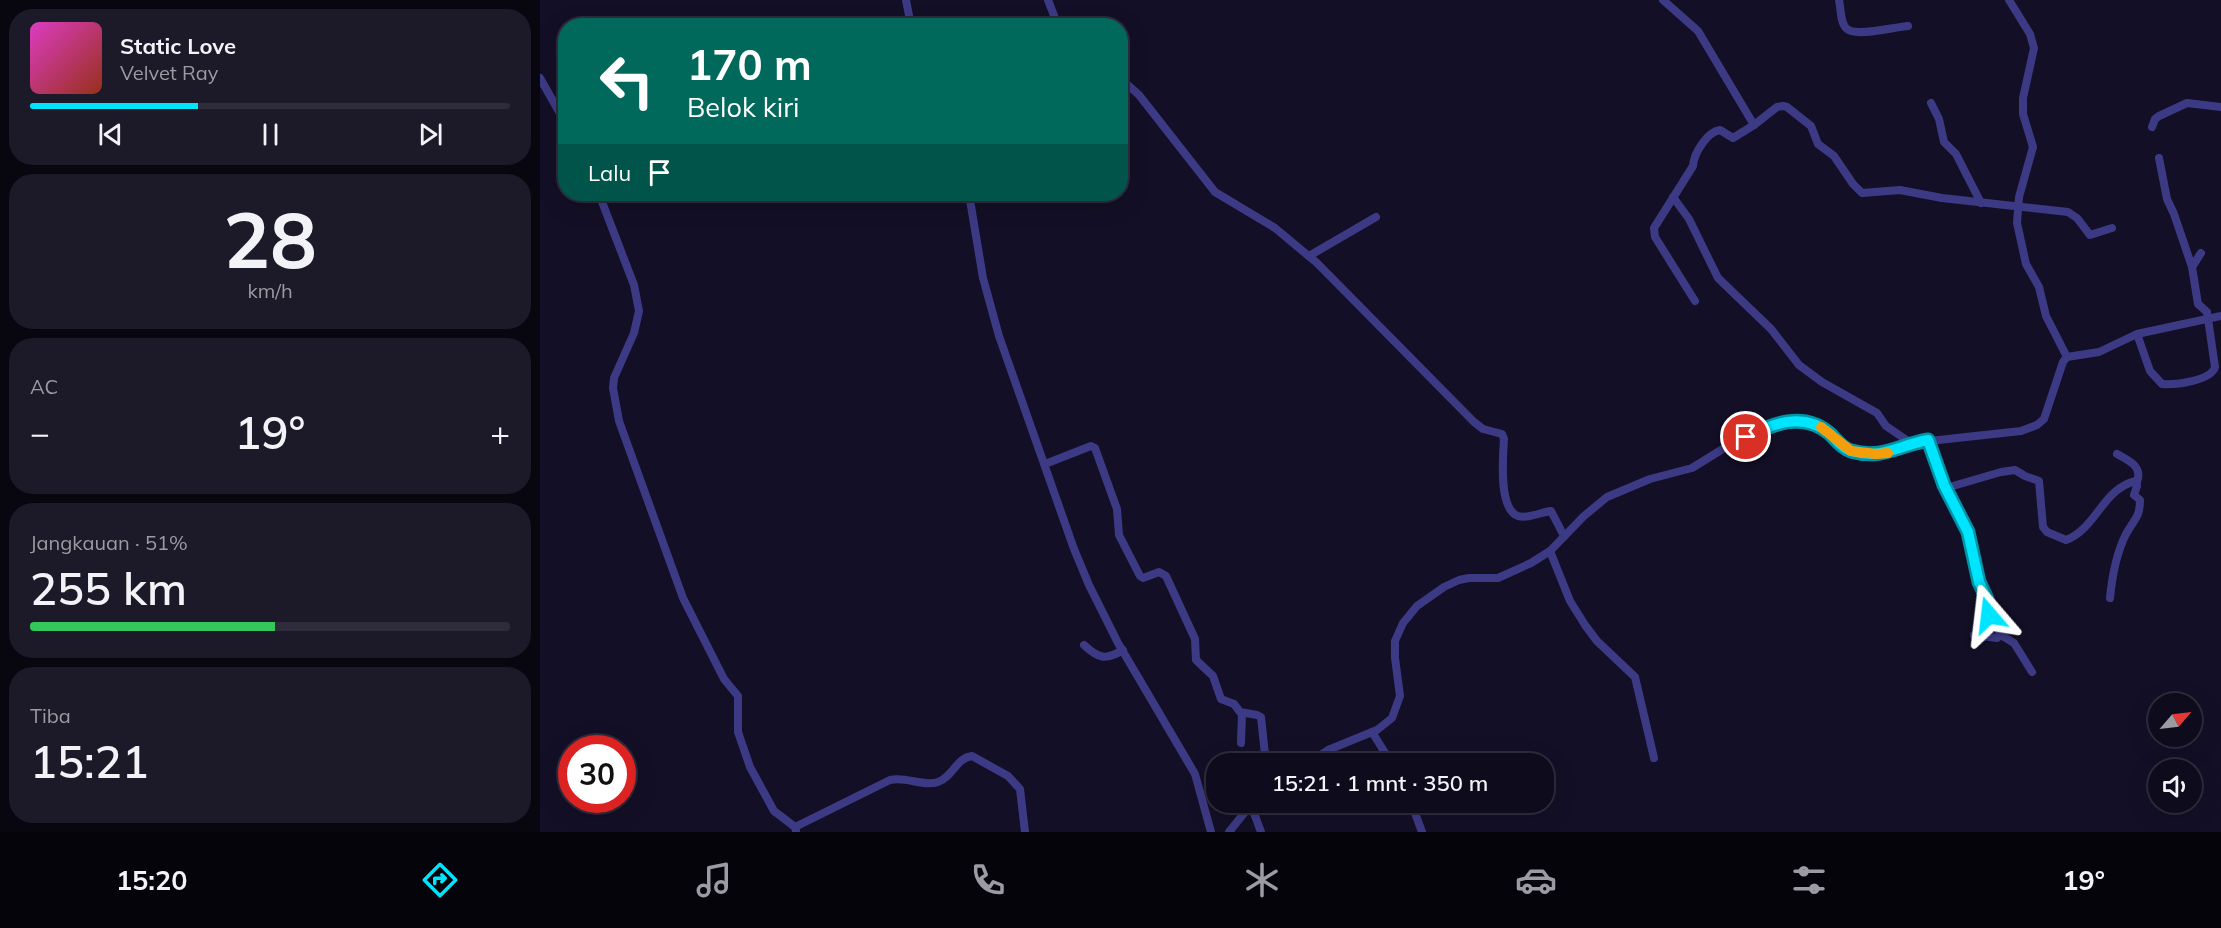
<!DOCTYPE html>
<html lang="id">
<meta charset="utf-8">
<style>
:root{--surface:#0e0b1c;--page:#1c1929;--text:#f1f3f6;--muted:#9b9ba3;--line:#2e2b3b;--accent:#00e5ff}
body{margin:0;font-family:Mulish,sans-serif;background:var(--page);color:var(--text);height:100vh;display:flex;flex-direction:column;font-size:22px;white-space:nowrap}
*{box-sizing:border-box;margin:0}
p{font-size:20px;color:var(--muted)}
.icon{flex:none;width:33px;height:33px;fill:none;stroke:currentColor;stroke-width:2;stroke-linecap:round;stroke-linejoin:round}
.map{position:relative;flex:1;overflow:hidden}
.side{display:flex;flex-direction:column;gap:9px;padding:9px;background:#08060f;width:540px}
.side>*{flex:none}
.hud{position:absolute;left:18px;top:18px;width:570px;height:183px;border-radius:24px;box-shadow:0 6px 24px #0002,0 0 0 2px var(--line);background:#00695c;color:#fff;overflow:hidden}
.needle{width:39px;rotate:62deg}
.fabs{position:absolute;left:1608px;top:693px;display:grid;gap:12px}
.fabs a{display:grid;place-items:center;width:54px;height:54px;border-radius:50%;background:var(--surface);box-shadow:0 6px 24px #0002,0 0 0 2px var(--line);font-size:30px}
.speed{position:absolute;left:18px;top:735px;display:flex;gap:12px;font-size:30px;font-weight:700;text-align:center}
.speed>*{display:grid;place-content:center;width:78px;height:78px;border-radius:50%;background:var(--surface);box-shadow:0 6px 24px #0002,0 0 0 2px var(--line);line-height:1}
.speed .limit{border:9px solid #d22;background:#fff;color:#111}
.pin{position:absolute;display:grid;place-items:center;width:51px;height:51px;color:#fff;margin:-26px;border:3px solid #fff;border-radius:50%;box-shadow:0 2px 6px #0007}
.me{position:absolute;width:66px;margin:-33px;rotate:343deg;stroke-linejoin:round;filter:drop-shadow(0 0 4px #0008)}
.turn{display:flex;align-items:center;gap:21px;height:126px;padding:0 30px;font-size:27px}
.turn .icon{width:78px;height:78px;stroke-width:2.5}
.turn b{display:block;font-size:42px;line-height:51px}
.then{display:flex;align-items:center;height:57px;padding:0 30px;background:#0003;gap:12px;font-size:22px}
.big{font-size:45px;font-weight:600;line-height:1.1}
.side .widget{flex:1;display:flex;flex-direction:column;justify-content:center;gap:9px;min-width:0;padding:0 21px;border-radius:24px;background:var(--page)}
.side .dial{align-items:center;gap:0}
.dial b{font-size:78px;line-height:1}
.song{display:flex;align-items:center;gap:18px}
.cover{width:72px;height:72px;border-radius:9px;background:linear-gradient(135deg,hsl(310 70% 55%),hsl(10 70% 35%))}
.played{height:6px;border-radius:3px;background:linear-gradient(90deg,var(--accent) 35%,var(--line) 35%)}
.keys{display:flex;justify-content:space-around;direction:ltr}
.heat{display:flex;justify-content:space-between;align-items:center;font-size:33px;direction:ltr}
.charge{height:9px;border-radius:4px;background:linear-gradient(90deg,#34c759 51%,var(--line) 0)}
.trip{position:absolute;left:666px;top:753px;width:348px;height:60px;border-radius:24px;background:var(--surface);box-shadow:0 6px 24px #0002,0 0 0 2px var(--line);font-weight:600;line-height:60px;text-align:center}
.tabs{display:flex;height:96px;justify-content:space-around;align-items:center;background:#06040b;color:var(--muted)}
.tabs .icon{width:42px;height:42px}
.tabs .selected{color:var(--accent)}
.tabs b{font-size:27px;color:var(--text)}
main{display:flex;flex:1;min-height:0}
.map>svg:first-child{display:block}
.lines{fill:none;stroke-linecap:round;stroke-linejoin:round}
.street{stroke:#3d3a85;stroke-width:8}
.route-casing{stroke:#0095a6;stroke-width:15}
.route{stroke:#00e5ff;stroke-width:10}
.slow{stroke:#f59e0b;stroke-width:10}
</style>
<main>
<section class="side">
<div class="widget">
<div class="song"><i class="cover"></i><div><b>Static Love</b><p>Velvet Ray</p></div></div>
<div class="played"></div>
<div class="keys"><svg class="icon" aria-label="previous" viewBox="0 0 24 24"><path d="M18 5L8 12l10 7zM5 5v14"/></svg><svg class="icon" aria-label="pause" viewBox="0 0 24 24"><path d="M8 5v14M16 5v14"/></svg><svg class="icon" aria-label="next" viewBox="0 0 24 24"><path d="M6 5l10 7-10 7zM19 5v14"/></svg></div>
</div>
<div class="widget dial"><b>28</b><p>km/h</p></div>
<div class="widget"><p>AC</p>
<div class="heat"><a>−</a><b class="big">19°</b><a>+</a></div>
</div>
<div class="widget"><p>Jangkauan · 51%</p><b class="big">255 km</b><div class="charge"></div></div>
<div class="widget"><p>Tiba</p><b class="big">15:21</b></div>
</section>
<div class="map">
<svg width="1681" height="832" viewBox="0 0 1681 832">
<rect width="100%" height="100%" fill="#130f26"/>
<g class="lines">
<g class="street">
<polyline points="366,0 371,26"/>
<polyline points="508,0 518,26"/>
<polyline points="1123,0 1158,31 1214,125 1237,107 1243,106 1247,107 1271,126 1278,144 1294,156 1313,184 1322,193 1360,190 1402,198 1528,212 1537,218 1550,235 1572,228"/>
<path d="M1299,0C1301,8 1300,22 1306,28C1314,38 1354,27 1368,26"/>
<polyline points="1469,0 1490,34 1494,48 1483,98 1483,114 1493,147 1479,197 1477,223 1486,264 1499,287 1506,316 1527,357"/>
<polyline points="0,78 26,124"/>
<path d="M580,78L599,95L675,192L735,228L777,263L934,422L943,429L962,434L964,439C963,456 958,509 978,516C987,519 1002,512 1011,511L1024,536"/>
<polyline points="1391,103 1399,119 1404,142 1416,154 1441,203"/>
<polyline points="1612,127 1615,119 1619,116 1647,103 1681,107"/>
<polyline points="1619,158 1627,199 1634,214 1652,267"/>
<polyline points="59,194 94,285 99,311 94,333 74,378 73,388 79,421 143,598 184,679 198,696 198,732 210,767 234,811 255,827"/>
<polyline points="429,194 443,278 459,336 534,549 549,585 578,643 655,774 671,832"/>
<polyline points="1133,197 1149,219 1178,278 1231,329 1259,365 1282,382 1337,413 1346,426 1371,443"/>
<polyline points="769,256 836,217"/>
<path d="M1155,301L1115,237L1114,228L1153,166C1154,153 1167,132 1180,130L1193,138L1214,125"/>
<path d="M1597,334L1610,371L1622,384C1635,385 1671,381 1675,367L1667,312L1658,304L1652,267L1661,253"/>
<polyline points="1388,440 1404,485 1428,532 1439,582 1447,599 1450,616 1461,635 1457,638 1434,635"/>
<path d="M1577,454C1589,461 1603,466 1597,482"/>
<polyline points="505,464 551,446 555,448 577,509 579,535 600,576 603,578 619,572 626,576 655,639 656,660 673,676 681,699 694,704 700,712 717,715 721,717 726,764"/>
<path d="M1406,488L1461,472L1475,470L1485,476L1499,481L1503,527L1507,532L1526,540C1556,529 1563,488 1596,481L1597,486L1594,495L1600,500C1600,518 1594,519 1586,534C1577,552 1572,577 1570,598"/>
<polyline points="1010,551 1030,601 1045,625 1057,641 1095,677 1114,758"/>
<polyline points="1461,635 1474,643 1492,672"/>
<path d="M544,645C558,658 565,661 583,650"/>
<polyline points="832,732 852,764"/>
<polyline points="701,743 702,713"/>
<polyline points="767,764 788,750 837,730 852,718 860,696 855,658 855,641 863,623 877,606 904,587 919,580 929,578 958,578 991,563 1010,551 1044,516 1067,497 1110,479 1152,468 1186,447 1237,423 1262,422 1277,426 1287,432 1301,445 1311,451 1342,454 1371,443 1481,431 1497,425 1504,419 1523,362 1527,357 1559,352 1597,334 1681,316"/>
<polyline points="871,802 882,832"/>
<polyline points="711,805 721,832"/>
<path d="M256,831L255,827L350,780C366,776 383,787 398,782C413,777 416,758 432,756L468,776L480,789L485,832"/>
<polyline points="689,832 713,802"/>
</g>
</g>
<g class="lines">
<defs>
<path id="route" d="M1206,437C1232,424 1263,411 1289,433C1296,439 1301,448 1311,451C1342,460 1359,445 1388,440L1404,485L1428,532L1439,582L1447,599L1449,615"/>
</defs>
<use href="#route" class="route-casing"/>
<use href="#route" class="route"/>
<polyline class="slow" points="1281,427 1311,451 1336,454 1348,453"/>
</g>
</svg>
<div class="fabs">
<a><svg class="needle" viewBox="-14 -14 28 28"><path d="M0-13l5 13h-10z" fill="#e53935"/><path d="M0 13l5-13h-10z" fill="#9b9ba3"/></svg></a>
<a><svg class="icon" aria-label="sound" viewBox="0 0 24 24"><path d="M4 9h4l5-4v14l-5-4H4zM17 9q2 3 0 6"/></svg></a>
</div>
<div class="speed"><div class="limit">30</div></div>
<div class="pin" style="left:1206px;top:437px;background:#d93025"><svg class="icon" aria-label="arrive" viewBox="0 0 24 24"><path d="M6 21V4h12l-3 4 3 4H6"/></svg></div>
<svg class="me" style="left:1449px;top:615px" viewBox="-20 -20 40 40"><path d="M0-17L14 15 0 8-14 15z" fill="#00e5ff" stroke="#fff" stroke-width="4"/></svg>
<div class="trip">15:21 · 1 mnt · 350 m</div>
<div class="hud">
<div class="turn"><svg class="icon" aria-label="left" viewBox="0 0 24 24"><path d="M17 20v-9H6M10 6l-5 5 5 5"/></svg><div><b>170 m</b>Belok kiri</div></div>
<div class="then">Lalu<svg class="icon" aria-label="arrive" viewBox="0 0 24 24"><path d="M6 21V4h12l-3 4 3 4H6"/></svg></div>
</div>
</div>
</main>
<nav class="tabs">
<b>15:20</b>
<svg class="icon selected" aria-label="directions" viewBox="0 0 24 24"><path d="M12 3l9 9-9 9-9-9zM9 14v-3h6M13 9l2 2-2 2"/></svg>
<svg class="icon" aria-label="music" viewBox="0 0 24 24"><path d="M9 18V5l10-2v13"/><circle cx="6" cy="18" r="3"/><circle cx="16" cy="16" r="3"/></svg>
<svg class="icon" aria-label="phone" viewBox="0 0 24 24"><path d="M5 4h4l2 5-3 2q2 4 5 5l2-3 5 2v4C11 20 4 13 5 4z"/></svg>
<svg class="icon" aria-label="climate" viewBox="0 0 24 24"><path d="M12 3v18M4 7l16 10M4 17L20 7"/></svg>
<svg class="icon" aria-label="car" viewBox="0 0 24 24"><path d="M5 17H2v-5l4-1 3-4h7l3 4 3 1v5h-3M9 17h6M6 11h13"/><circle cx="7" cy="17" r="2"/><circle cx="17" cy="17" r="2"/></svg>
<svg class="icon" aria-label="filters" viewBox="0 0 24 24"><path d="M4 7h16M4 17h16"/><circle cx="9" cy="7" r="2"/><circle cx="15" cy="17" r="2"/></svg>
<b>19°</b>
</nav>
